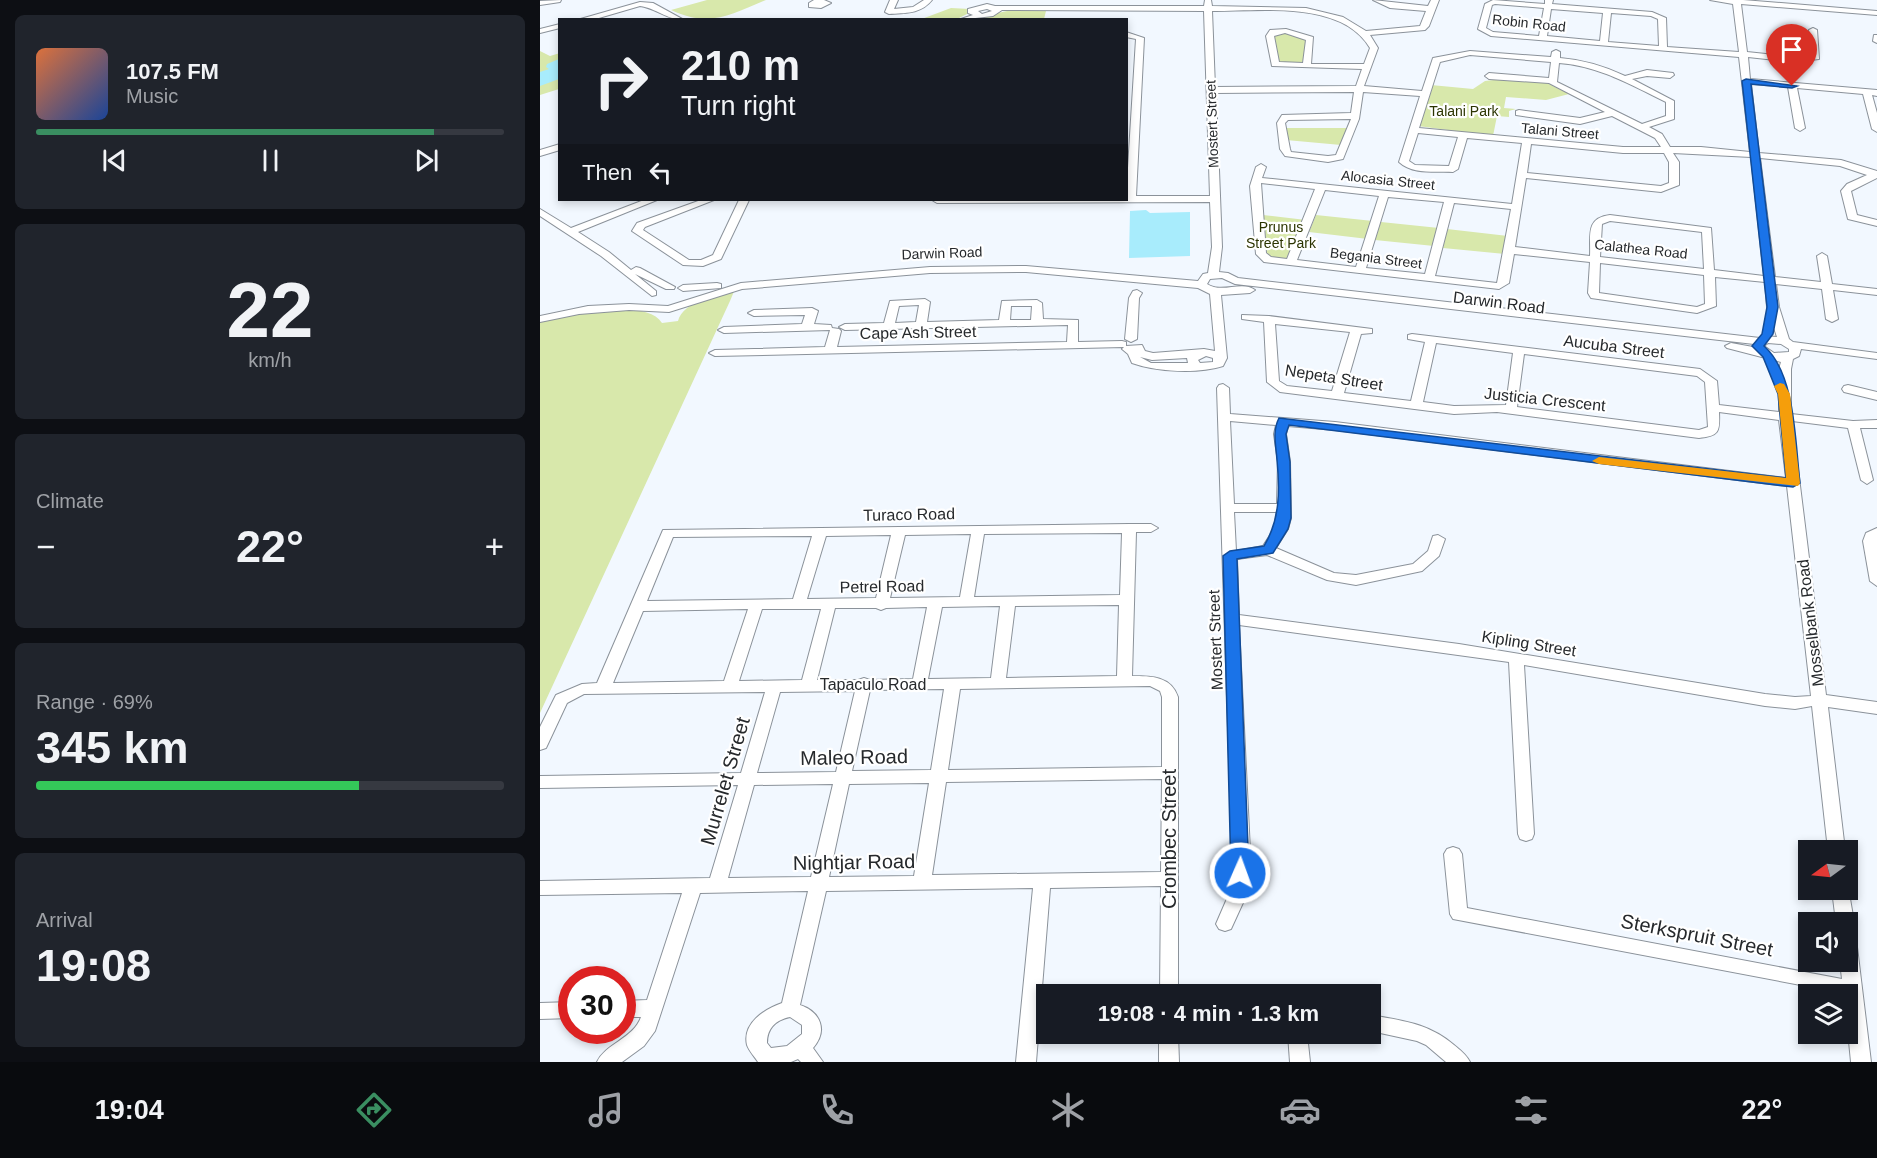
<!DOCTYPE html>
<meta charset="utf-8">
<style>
:root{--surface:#171b24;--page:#20242c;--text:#f1f3f6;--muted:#9ea1a6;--line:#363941;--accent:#3a8e61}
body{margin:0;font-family:Arial,sans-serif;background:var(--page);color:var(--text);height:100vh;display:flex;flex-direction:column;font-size:22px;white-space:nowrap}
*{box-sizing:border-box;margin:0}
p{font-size:20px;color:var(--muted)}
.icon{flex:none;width:33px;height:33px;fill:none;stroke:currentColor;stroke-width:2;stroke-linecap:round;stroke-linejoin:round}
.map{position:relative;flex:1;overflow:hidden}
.side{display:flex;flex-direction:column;gap:15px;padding:15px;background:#0d0f14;width:540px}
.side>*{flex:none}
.guide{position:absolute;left:18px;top:18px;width:570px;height:183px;border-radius:0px;box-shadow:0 3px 9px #0003;background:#171b24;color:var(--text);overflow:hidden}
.needle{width:39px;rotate:255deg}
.buttons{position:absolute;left:1258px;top:840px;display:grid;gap:12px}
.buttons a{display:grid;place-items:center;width:60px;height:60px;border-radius:0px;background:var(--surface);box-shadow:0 3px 9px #0003;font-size:30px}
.speed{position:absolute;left:18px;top:966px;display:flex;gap:12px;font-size:30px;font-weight:700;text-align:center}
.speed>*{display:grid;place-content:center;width:78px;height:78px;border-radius:50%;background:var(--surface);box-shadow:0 3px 9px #0003;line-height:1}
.speed .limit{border:9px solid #d22;background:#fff;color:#111}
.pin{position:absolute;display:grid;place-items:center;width:51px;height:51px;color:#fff;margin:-62px -26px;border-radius:50% 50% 50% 0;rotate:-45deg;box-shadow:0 0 6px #0007}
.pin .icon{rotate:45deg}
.me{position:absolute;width:66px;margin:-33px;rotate:2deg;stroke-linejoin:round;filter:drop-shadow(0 0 4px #0008)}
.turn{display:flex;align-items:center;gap:21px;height:126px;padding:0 24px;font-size:27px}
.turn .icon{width:78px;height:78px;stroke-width:2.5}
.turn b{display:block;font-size:42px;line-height:51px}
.then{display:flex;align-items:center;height:57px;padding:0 24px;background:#0003;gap:12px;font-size:22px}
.big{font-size:45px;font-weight:700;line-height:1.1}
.side .widget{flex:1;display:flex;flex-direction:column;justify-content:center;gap:9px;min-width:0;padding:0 21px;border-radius:9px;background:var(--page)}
.side .dial{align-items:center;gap:0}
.dial b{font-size:78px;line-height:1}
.song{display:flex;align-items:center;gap:18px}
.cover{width:72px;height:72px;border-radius:9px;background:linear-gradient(135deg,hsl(20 70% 55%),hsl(220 70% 35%))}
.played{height:6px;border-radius:3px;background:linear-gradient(90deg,var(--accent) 85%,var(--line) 85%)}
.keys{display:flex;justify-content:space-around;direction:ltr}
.heat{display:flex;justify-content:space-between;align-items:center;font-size:33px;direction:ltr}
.charge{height:9px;border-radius:4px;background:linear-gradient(90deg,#34c759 69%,var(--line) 0)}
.trip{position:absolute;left:496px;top:984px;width:345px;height:60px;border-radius:0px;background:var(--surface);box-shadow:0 3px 9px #0003;font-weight:700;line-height:60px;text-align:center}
.tab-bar{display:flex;height:96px;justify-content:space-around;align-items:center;background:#090b0e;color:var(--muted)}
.tab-bar .icon{width:42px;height:42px}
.tab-bar .on{color:var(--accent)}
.tab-bar b{font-size:27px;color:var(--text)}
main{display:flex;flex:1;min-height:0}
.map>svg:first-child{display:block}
.green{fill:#d8e8ab}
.water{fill:#a8ecfc}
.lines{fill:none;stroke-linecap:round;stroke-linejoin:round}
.minor-casing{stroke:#8b929a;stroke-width:2}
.minor{fill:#fff;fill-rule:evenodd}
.route{fill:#1a73e8;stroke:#114b97;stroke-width:1.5}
.slow{fill:#f59e0b}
.labels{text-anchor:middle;stroke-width:4.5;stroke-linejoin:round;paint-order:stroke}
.far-street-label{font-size:14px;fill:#26292c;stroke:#fff}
.far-park-label{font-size:14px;fill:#2c3502;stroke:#fff}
.street-label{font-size:16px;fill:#26292c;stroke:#fff}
.near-street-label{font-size:20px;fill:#26292c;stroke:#fff}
</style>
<main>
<section class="side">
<div class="widget">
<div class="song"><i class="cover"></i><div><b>107.5 FM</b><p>Music</p></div></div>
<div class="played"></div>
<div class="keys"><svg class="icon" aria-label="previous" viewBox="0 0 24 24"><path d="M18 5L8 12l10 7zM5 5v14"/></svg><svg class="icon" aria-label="pause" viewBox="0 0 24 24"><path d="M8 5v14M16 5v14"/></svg><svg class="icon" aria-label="next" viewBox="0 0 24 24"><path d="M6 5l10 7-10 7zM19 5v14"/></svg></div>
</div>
<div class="widget dial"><b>22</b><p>km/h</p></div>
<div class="widget"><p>Climate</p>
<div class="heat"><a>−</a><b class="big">22°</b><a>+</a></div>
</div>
<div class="widget"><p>Range · 69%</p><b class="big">345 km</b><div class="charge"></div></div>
<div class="widget"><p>Arrival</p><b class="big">19:08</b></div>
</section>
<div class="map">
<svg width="1337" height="1062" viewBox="0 0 1337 1062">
<rect width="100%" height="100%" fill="#f2f8ff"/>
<g class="green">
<path d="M167,0H226C190,15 170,28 131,10Z"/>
<polygon points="411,8 430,9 429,13 417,19 379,20"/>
<polygon points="467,11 506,11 504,19 426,20"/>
<polygon points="744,32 766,39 768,48 762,62 737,62 734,33"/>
<polygon points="0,51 10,56 20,53 19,89 0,95"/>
<polygon points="962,79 1005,82 1029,94 1006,100 966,97 964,108 976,109 969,111 969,117 957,116 953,136 878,126 891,85 933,89 945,81"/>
<polygon points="745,128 808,128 801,145 746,140"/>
<polygon points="723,215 766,220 748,260 733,259 727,255"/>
<polygon points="776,215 833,221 828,239 769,232"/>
<polygon points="841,222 899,228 894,246 835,240"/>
<polygon points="907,229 968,236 965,254 903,248"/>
<path d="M195,289L190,301L0,713V322C26,317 105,296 122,323L138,321C143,301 178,295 195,289Z"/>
</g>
<g class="water">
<polygon points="19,59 19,79 0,86 0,72 9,69 6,67 7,64"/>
<polygon points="606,210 610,213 650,212 650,256 589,258 590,211"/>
</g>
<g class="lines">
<defs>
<g id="minor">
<polygon points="21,0 20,2 0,5 0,1"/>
<polygon points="274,0 284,0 291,3 281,8 269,7 269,3"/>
<path d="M350,0H358L354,9L373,7L384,0H392C381,14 365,13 349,14L345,12Z"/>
<path d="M665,0H671L672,6L766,8L803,17L826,31L880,26L886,11L850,8L833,0L888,6L891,0H899L889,26L885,30L830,35L838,48L824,86L882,91L893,58L930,51L1011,57L1012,52L1016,50L1020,52V58C1044,60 1064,66 1085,76L1107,70L1133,73L1134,75L1130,78L1107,76L1092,79L1134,101V119L1109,127L1122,134L1130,147H1161L1210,152L1199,57L951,36L938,29L945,4L953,0L1005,4V0H1013L1012,4L1112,12L1126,18L1127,47L1199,52L1193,4L1170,0H1203L1337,11V15L1201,4L1207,52L1253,57L1272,56L1269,30L1273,28L1277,30L1279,59L1253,62L1208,57L1210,79L1337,90V96L1332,95L1337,113V132L1332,129L1323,94L1257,88L1265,128L1260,131L1255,128L1248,87L1211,84L1219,153L1301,160L1337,171V178L1311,191L1317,215L1337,220V226L1308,219L1301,191L1307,184L1327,175L1300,166L1220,158L1235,277L1281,282L1277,256L1282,253L1287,256L1292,284L1337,289V295L1293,290L1298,319L1292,322L1286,319L1282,289L1236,284L1239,307L1249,339L1253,342L1337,353V359L1261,349L1259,356L1253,359L1251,369V414L1313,421L1337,420V428H1320L1333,480L1327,484L1321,480L1308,428L1252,421L1286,695L1337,702V714L1288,707L1305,850H1288L1272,706L1255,709L1225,706L984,665L994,834L992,839L986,841L980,839L978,834L969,662L699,625L710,851L707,894L691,929L685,931L679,929L676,924L689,894L692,851L677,388L679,385L683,384L689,388L690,414L795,422L1246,478L1239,420L1179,412C1180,432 1179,436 1159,438L957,412L914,414L740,392L727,382L724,322L702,319V315L729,316L832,329V333L821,334L804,393L871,401L885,342L868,339V335L872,334L1160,369L1177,381L1179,405L1239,412V369L1241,362L1187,348L1185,346L1191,343L1213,347L1214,344L695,284L682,278L670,279L667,284C682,294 702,280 715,290L710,293L681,295L687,358L683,366C658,374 617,372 592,363L588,354L582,349L584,347L175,356L169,353L175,350L285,347L290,330L184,333L178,330L184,327L262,324L265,315L214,316L208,313L214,310L272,308L278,311L274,324L291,325L292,328L299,329L301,331L297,347L527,342L528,325L305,330L299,327L305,324L344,323L350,301L385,299L390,302L387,322L459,320L462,301L497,300L502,303L503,319L538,320V342L582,341L586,342V346L602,345L605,351L613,353L664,349L675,351L670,294L658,288L486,272L390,273L202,289L129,312L89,310L39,314L0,322V316L48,306L89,304L128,306L201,283L390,267L486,266L658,281L663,274L668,273L672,247L670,202L397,203L392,200H586L596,39L586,37V32L604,38L596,196H670L664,11L462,10L453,16L418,20L433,15L428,13V9L447,4L455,6H664ZM955,4L1004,8L999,36L953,32L946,28L952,5ZM447,9L452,11L442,14L438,11ZM1011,9L1063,13L1060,41L1007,36ZM672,11C720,11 802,0 830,48L824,64H771L773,37L746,29L730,30L726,36L732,66L822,69L816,86L675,87ZM1071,13L1111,16L1118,19L1119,46L1068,42ZM745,33L766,40L763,63L739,62L734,36ZM930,55L1011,62L1009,78L949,73L945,76L949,79L1009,83L1065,112L1040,118L979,110L976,111V115L1040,124L1072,116L1115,138L1121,147H1083L879,128L900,62ZM1019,63C1059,66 1091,85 1126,102V116L1102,124L1017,82ZM814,92L811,113L742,115L737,123L740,149L745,156L788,162L803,159L819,119L823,92L880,96L859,162C873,175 895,171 913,172L918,169L927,138L982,143L972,204L722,178L726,167L721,164L716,167L710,186L716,254L724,262L959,289L969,283L974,254L1050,262L1048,293L1051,298L1157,313L1176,306L1175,277L1225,282L1227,307L1237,337L1225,336L1220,338L698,278L688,273L679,272L682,247L676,93ZM811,119L796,155L788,156L751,152L750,149L745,123L748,120ZM878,133L918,137L909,166L875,165L869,161ZM991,144L1083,153H1124L1129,162V183L1121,186L987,173ZM1133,153L1211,157L1224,276L1174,270L1171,228L1070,215C1045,218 1051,236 1050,256L975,247L986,178L1121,192L1139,185V162ZM721,183L775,189L747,259L731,257L726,253ZM785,190L839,196L816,267L757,260ZM848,197L904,202L885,274L826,268ZM914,203L971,209L957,283L895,276ZM1070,221L1162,232L1164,269L1060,257L1062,224ZM1060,263L1164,275L1165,304L1157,307L1059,293ZM379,305L376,322L355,323L359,306ZM471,306H492L491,320H470ZM735,324L810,332L792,391L747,386L739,381ZM896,343L973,353L966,405L914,406L883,402ZM1228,343L1241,344L1249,349V352L1234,353L1224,346ZM984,354L1157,376L1165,382L1168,427L1159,430L977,407ZM666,356L673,358V362L660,363L658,360ZM600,357L612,360L647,358L648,363H611ZM690,421L736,425L734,434L738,462L737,504H694ZM748,426L795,430L1247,486L1271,696L1255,697L1225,694L919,644L699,615L697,559L727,555L787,580L816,585L882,571L899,556L905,539L898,535L893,536L888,551L873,564L816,575L794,573L736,548L748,529L751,518L750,462L746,434ZM694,512H737L734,529L723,546L696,551Z"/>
<path d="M100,2L113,3L144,20C127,20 116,8 100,6L52,20H37Z"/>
<polygon points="20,24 20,28 0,33 0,29"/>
<polygon points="1334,35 1337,35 1337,43 1333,41"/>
<polygon points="20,144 20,150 0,156 0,150"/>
<polygon points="104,200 117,200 38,232 69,252 91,270 96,267 100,268 135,287 134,289 126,289 95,274 116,291 116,295 112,296 61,256 0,216 0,209 31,228"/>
<polygon points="161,200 174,200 105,227 103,230 149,260 161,260 173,255 199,200 209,200 181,259 163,266 143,265 92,231 97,223"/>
<polygon points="177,283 181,284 181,288 143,291 138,288 143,285"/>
<polygon points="597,290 602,293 599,298 597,339 591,342 585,339 589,298 593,291"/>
<polygon points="1308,385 1337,392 1337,400 1304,392 1302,389 1304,386"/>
<path d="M589,524H611L618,528L611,532H596L592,676C611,676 631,676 638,697V994H620L621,886L510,888L496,1062H476L493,888L286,891L260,1005C281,1012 288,1031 273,1048L283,1062H261L258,1059L251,1062H218C215,1057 209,1051 207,1045C202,1023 225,1009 242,1003L268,891L160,893L115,1031L104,1046L82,1062H57C66,1043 93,1039 101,1017H82V1001L107,1000L142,893L0,895V881L170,878L198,785L0,788V776L201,773L225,692L44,694L27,703L6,748L0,750V727L16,695L42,684L57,683L123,530ZM582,533L580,595L434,597L444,534ZM431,534L420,597L350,598L365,535ZM351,535L336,598L267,599L286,536ZM272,536L253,599L107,601L133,537ZM579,605L577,676L466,678L475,606ZM460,606L451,678L388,679L402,607ZM387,607L373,679L330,680L324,678L318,680H277L295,608H336L341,610L346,608ZM208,609L184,681L73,683L103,611ZM222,609H281L262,680L199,681ZM610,686L620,691L622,697V767L408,770L420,689ZM404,689L391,770L312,771L330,690ZM315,691L296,772L217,773L240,692ZM622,779L621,872L392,875L406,782ZM389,783L374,876L289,877L309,784ZM293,784L271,877L188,878L214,785ZM250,1017L262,1025V1034L247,1046L231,1048L227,1043C227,1028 236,1020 250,1017Z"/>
<polygon points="1337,528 1337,586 1330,581 1323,541 1326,533"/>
<polygon points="913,847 919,849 922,854 927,908 1302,979 1300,962 1308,962 1308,939 1314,942 1317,947 1331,1062 1311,1062 1308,1031 1308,994 913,919 910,914 904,854 907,849"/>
<polygon points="1308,887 1314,922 1308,928 1308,922 1296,922 1292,890 1308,890"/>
<polygon points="32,1002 32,1018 0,1019 0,1003"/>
<path d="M831,1015C863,1021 888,1023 914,1045C920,1050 926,1054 930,1062H906L886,1045L877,1041L831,1031Z"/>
<polygon points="619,1034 638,1034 639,1062 619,1062"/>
<polygon points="748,1034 767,1034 770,1062 750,1062"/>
</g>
</defs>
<use href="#minor" class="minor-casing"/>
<use href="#minor" class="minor"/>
</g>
<path class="route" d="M1206,79L1257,86L1252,88L1211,84L1238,307L1233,334L1224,346C1256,374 1255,443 1260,483L1253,487L749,425L746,434L750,462L751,518L748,529L733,553L697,559L709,873L706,878H694L691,873L683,556L690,551L724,546C740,520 740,490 737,460C736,445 732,432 739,418L1246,478L1238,394L1223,357L1212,346L1222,334L1227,307L1202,81Z"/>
<polygon class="slow" points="1240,383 1244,384 1250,394 1260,483 1258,486 1059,464 1052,461 1059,457 1246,478 1238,394 1234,386"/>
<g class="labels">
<g class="far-street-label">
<text transform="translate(989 23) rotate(6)" y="5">Robin Road</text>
<text transform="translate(672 124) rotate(-92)" y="5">Mostert Street</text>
<text transform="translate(1020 131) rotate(5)" y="5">Talani Street</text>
<text transform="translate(848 180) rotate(6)" y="5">Alocasia Street</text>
<text transform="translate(1101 249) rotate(6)" y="5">Calathea Road</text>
<text transform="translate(402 253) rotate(-2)" y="5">Darwin Road</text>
<text transform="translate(836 258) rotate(7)" y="5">Begania Street</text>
</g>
<g class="far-park-label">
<text x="924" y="116">Talani Park</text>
<text x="741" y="232">Prunus<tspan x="741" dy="16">Street Park</tspan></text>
</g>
<g class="street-label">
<text transform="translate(959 302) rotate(7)" y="6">Darwin Road</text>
<text transform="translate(378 332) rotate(-1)" y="6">Cape Ash Street</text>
<text transform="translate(1074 346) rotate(7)" y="6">Aucuba Street</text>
<text transform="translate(794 377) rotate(9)" y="6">Nepeta Street</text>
<text transform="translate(1005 399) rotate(6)" y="6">Justicia Crescent</text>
<text transform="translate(369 514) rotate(-1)" y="6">Turaco Road</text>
<text transform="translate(342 586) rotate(-1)" y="6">Petrel Road</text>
<text transform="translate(1270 623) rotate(-97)" y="6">Mosselbank Road</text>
<text transform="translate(675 640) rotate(-92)" y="6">Mostert Street</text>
<text transform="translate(989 643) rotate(9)" y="6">Kipling Street</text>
<text x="333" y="690">Tapaculo Road</text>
</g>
<g class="near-street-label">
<text transform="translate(314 757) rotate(-1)" y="7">Maleo Road</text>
<text transform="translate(185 781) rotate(-74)" y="7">Murrelet Street</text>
<text transform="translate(629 839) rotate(-90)" y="7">Crombec Street</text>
<text transform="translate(314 862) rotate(-1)" y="7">Nightjar Road</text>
<text transform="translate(1157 935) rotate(11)" y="7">Sterkspruit Street</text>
</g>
</g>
</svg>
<div class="buttons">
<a><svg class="needle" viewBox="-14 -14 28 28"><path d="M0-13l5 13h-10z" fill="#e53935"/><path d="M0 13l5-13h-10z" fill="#9ea1a6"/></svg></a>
<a><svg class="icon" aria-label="sound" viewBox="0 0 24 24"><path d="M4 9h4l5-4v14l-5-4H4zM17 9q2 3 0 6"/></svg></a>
<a><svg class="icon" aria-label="layers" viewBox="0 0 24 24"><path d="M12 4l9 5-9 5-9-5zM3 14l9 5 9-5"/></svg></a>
</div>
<div class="speed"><div class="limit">30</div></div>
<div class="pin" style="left:1252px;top:86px;background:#d93025"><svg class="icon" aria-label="arrive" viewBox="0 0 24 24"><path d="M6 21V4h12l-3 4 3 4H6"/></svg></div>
<svg class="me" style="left:700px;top:873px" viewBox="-20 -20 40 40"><circle r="17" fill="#1a73e8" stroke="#fff" stroke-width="3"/><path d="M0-11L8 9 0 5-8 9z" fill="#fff"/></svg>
<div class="trip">19:08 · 4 min · 1.3 km</div>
<div class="guide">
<div class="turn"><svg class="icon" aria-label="right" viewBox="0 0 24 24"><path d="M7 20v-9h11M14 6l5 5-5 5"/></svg><div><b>210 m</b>Turn right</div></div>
<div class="then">Then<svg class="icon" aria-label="left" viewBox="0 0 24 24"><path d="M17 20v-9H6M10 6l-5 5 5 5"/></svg></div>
</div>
</div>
</main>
<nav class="tab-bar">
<b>19:04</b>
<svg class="icon on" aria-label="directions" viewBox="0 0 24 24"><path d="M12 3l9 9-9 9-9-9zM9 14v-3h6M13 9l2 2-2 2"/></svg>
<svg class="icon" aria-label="music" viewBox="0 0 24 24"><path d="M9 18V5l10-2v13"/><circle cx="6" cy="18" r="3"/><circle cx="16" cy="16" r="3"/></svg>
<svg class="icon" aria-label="phone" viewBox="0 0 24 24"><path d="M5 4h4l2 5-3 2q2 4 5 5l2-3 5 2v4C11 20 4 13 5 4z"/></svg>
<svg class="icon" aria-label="climate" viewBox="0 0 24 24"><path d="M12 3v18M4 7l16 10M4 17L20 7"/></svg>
<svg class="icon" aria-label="car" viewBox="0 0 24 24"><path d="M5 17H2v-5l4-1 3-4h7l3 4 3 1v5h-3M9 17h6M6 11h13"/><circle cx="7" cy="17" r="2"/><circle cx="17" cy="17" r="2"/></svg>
<svg class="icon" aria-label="filters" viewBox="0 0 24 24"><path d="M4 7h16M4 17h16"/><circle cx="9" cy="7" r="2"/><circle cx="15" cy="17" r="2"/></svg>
<b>22°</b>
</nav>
